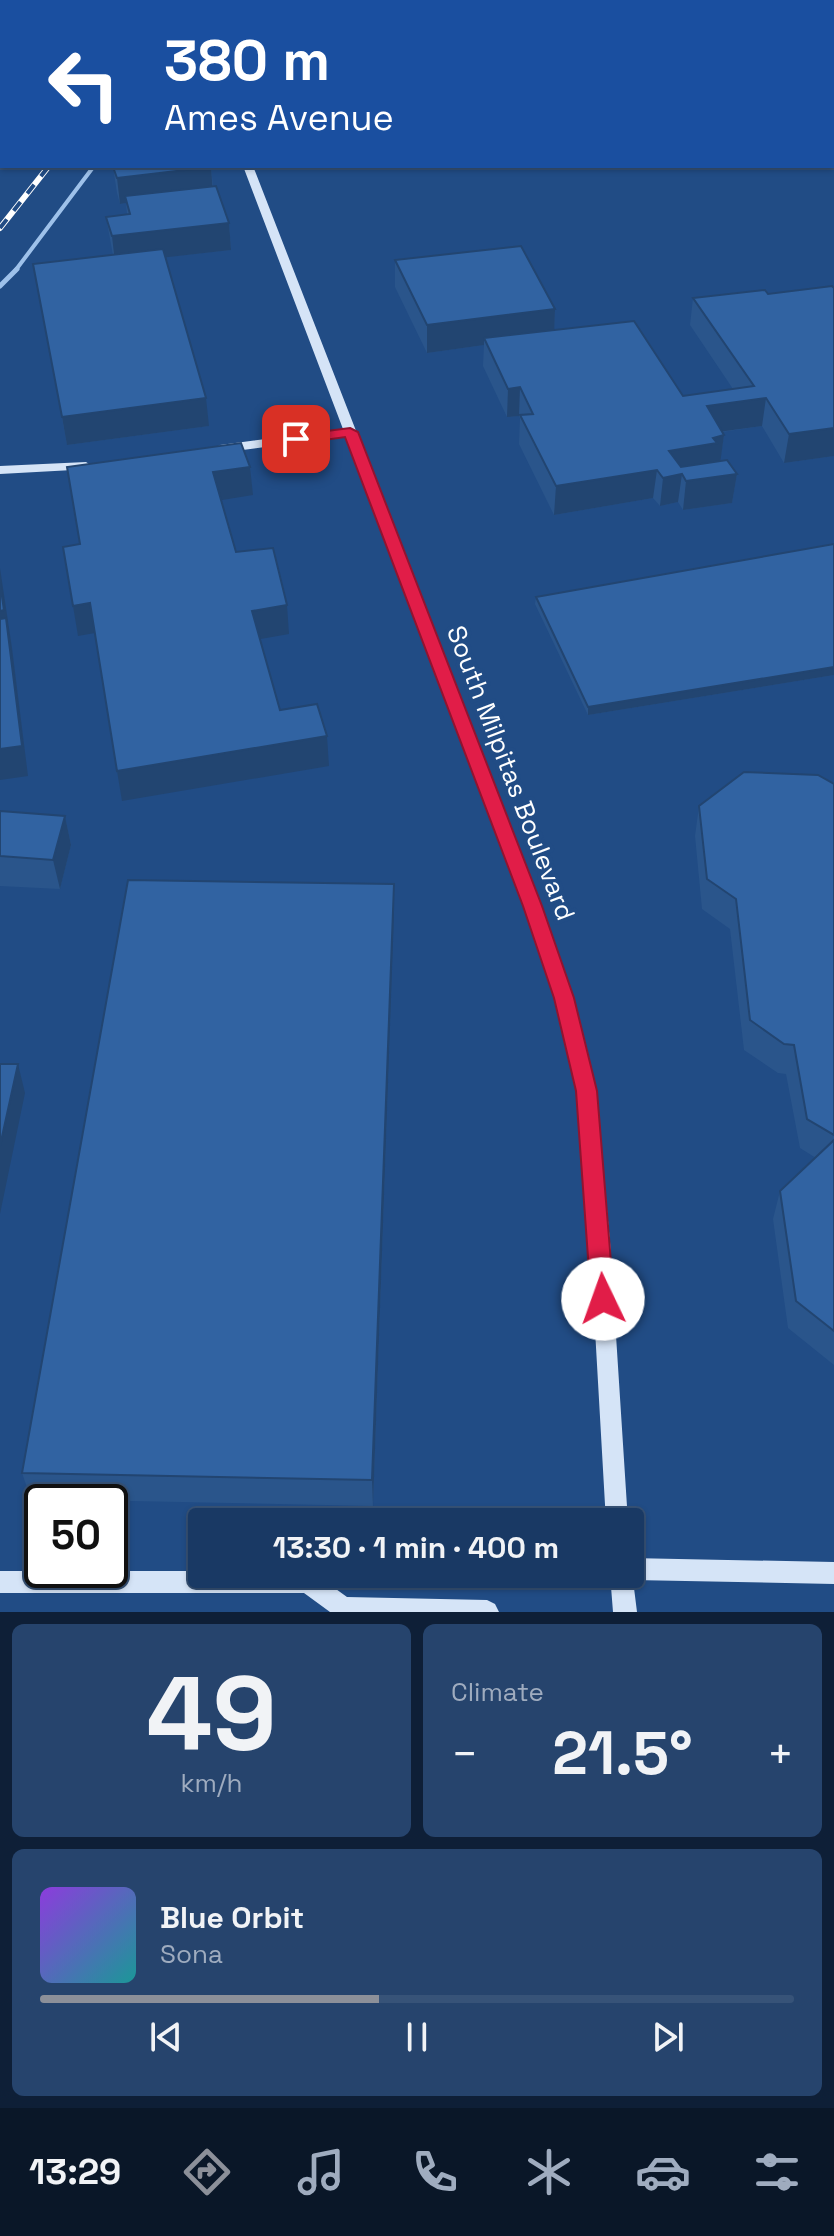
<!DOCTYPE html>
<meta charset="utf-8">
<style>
:root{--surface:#193964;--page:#26446d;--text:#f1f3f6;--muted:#9facbf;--line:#375378;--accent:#8c9099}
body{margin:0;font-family:"Space Grotesk",sans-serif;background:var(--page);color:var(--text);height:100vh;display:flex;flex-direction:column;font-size:30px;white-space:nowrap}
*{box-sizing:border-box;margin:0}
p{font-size:26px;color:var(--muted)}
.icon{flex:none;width:44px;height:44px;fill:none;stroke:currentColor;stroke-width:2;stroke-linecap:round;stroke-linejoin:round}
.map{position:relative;height:1612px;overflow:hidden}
.drawer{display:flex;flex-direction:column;gap:12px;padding:12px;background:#0e1f37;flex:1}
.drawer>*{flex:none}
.top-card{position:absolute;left:0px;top:0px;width:834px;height:168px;box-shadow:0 2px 6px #0004,0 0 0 2px var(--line);background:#1a4fa0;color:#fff;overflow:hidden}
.speed{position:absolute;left:24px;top:1484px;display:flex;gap:16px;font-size:40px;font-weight:700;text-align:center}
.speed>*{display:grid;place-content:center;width:104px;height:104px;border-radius:50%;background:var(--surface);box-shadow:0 2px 6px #0004,0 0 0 2px var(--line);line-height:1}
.speed .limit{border:4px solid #111;border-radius:12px;background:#fff;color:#111}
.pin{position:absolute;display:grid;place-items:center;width:68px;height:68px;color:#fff;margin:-34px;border-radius:16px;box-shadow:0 4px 12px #0006}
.me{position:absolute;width:88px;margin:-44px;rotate:357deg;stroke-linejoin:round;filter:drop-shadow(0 0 6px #0008)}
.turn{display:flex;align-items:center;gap:28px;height:168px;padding:0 32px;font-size:36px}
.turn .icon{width:104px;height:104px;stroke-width:2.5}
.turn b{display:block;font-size:56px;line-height:68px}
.big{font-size:60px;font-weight:700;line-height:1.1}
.drawer .card{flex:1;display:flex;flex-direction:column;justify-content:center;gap:12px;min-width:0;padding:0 28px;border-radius:12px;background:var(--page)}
.drawer .dial{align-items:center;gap:0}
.dial b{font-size:104px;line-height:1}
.song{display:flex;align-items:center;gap:24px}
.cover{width:96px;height:96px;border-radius:12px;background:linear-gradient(135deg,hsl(270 70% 55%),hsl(180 70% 35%))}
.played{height:8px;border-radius:4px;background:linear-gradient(90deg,var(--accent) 45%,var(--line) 45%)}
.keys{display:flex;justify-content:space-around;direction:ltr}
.heat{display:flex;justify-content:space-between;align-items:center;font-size:44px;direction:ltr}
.drawer .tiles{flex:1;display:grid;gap:12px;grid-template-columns:1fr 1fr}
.card:last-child{grid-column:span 2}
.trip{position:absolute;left:188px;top:1508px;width:456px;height:80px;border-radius:8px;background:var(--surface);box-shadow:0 2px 6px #0004,0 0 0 2px var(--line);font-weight:700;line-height:80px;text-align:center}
.tabs{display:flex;height:128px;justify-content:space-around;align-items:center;background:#0a1728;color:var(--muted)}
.tabs .icon{width:56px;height:56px}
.tabs .selected{color:var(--accent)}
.tabs b{font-size:36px;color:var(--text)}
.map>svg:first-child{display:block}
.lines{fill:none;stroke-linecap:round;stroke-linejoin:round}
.stream-far1{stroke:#9ec1ea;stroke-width:4}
.stream{stroke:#9ec1ea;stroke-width:5}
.secondary{fill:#d5e4f7;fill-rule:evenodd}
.rail-casing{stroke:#fff;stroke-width:6}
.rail{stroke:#214c85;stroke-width:4;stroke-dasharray:11;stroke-linecap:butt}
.wall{fill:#2a558b}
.shaded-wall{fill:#224571}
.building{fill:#3163a2;stroke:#224571;stroke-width:2}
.route{fill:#e11d48;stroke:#92132f;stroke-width:2}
.labels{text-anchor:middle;stroke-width:8;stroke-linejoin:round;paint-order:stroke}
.street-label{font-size:26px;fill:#fff;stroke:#214c85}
</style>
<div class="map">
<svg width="834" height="1612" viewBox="0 0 834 1612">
<rect width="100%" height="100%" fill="#214c85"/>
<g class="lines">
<polyline class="stream-far1" points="15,271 94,166"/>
<polyline class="stream" points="0,286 17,269"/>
<g class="secondary">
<rect x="832" y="158" width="2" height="6"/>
<polygon points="243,166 253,166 537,896 573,998 596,1091 610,1242 628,1522 606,1522 590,1242 578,1091 555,998 521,896 346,436 220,453 214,449 220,445 343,429"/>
<polygon points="86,462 92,466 91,469 0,474 0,466"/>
<polygon points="630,1558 834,1562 834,1584 633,1580 637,1612 613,1612 610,1574 630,1574"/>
<polygon points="0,1571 202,1571 202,1574 335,1574 329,1584 347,1597 487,1600 495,1604 499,1612 330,1612 304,1593 0,1593"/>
</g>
<defs>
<polyline id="rail" points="0,228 49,166"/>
</defs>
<use href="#rail" class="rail-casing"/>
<use href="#rail" class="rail"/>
</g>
<g class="wall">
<polygon points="519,0 553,0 552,2 519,2"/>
<rect x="560" y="0" width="34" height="2"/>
<polygon points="601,0 637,0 636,2 601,2"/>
<polygon points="643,0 679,0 678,2 643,2"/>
<rect x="685" y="0" width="35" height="2"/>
<polygon points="730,0 765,0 764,2 730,2"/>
<rect x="777" y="0" width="33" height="2"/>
<polygon points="834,0 834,45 832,45 832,2"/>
<rect x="832" y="50" width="2" height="63"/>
<polygon points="113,167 211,167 213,186 229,223 231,250 165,257 209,426 67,445 33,264 113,255 106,217 127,214 126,203 120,204 117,193"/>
<polygon points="395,260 555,309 554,330 683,396 733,389 690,325 693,298 768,294 834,288 834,456 784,463 762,426 722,432 724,435 720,461 737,474 732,503 683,510 678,502 660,506 653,498 554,515 519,444 520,418 519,416 507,417 483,366 484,345 427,353 395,287"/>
<polygon points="834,544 834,675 588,715 535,604 536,597"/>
<polygon points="834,784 834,1365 788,1328 773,1219 780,1191 816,1158 800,1148 786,1074 778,1073 744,1050 730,929 702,909 695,836 699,806"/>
<polygon points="0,811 65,816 71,845 60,889 0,886"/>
<polygon points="394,884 394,914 373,1506 31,1499 22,1473"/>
</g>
<g class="shaded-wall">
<polygon points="60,0 83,0 84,1 58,2"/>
<polygon points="2,63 2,92 0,94 0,65"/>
<polygon points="211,167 213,194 125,196 126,203 120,204 117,178"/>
<polygon points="229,223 231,250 115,263 112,236"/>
<polygon points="555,309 554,336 484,338 484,345 427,353 427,325"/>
<polygon points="520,387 519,416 507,417 508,389"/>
<polygon points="206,398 209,426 67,445 62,417"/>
<polygon points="766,398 762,426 703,434 707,406"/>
<polygon points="834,428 834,456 784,463 789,434"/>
<polygon points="724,435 720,464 682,474 678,502 660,506 663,478 669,451"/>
<polygon points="250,467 253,495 216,501 213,472"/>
<polygon points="657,470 653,498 554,515 556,486"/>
<polygon points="737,474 732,503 683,510 686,481"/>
<polygon points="0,568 12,648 28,776 0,780"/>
<polygon points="90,603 95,633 78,636 73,606"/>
<polygon points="287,605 289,634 255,640 252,611"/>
<polygon points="834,667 834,675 588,715 588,707"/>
<polygon points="327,736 329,766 122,801 117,771"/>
<polygon points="65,816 71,845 60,889 53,860"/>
<polygon points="394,884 394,914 373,1506 372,1480"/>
<polygon points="18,1064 25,1093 0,1214 0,1146"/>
</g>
<g class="building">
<polygon points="0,0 60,0 58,2 2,2 2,63 0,65"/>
<polygon points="286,0 295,0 318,2 285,2"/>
<polygon points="736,0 760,0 760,2"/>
<polygon points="786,0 810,0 810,2"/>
<polygon points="818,0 834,0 834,11 832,11 832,2 817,2"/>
<rect x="832" y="50" width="2" height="38"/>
<polygon points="114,166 210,166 211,167 117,178 113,167"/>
<polygon points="216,186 229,223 112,236 106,217 130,214 125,196"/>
<polygon points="521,246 555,309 427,325 395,260"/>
<polygon points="163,249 206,398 62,417 33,264"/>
<polygon points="832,286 834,288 834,428 789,434 766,398 707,406 724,435 713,438 717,443 669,451 681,467 727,460 737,474 686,481 682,474 663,478 657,470 556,486 520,415 533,414 520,387 508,389 484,338 634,321 683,396 754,386 693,298 765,290 768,294"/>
<polygon points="241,443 250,467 213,472 236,552 273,548 287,605 252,611 280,710 317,704 327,736 117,771 90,603 73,606 63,547 80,544 67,467"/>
<polygon points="834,544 834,667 588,707 536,597"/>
<polygon points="0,583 4,610 0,611"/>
<polygon points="6,618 22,746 0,749 0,619"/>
<polygon points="744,772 818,775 834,784 834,1135 807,1119 794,1045 784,1044 750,1020 736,899 707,879 699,806"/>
<polygon points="0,811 65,816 53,860 0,856"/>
<polygon points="128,880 394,884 372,1480 22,1473"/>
<polygon points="0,1064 18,1064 0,1146"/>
<polygon points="834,1140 834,1331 796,1301 780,1191"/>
</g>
<polygon class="route" points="350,428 358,432 542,906 574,998 597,1091 614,1299 611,1306 603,1309 594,1306 591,1299 576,1091 554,998 523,906 345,437 296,444 289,439 296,435"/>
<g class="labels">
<g class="street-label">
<text transform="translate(511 773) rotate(69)" y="9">South Milpitas Boulevard</text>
</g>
</g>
</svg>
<div class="speed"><div class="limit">50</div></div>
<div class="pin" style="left:296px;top:439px;background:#d93025"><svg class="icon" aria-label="arrive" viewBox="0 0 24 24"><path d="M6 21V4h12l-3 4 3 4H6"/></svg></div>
<svg class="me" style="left:603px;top:1299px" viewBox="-20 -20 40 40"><circle r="19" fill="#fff"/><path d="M0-13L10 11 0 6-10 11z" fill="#e11d48"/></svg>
<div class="trip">13:30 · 1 min · 400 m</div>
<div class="top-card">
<div class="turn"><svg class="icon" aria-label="left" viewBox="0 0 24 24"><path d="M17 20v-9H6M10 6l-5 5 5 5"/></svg><div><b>380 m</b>Ames Avenue</div></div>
</div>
</div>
<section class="drawer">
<div class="tiles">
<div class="card dial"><b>49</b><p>km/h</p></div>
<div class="card"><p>Climate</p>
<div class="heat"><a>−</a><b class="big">21.5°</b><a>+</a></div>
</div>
<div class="card">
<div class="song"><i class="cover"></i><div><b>Blue Orbit</b><p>Sona</p></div></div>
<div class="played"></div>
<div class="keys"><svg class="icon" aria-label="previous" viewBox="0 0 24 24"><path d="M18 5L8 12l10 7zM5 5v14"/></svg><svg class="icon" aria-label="pause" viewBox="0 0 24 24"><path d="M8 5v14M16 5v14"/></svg><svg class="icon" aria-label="next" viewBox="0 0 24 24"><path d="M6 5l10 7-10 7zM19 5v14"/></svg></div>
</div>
</div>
</section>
<nav class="tabs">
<b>13:29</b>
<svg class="icon selected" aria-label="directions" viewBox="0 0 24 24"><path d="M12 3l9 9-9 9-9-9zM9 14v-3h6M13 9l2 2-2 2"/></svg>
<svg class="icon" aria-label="music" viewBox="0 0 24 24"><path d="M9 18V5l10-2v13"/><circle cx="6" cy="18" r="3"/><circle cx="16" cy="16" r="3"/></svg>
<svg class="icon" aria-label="phone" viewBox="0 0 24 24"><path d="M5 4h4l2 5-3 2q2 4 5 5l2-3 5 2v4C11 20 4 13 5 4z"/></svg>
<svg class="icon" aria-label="climate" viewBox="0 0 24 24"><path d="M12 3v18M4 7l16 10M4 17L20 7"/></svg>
<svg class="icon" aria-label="car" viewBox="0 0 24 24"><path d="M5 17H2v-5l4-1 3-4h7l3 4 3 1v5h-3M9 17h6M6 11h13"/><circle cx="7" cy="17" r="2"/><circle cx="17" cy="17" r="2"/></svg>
<svg class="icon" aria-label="filters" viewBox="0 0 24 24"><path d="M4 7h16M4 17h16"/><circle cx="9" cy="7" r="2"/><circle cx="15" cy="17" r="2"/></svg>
</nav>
